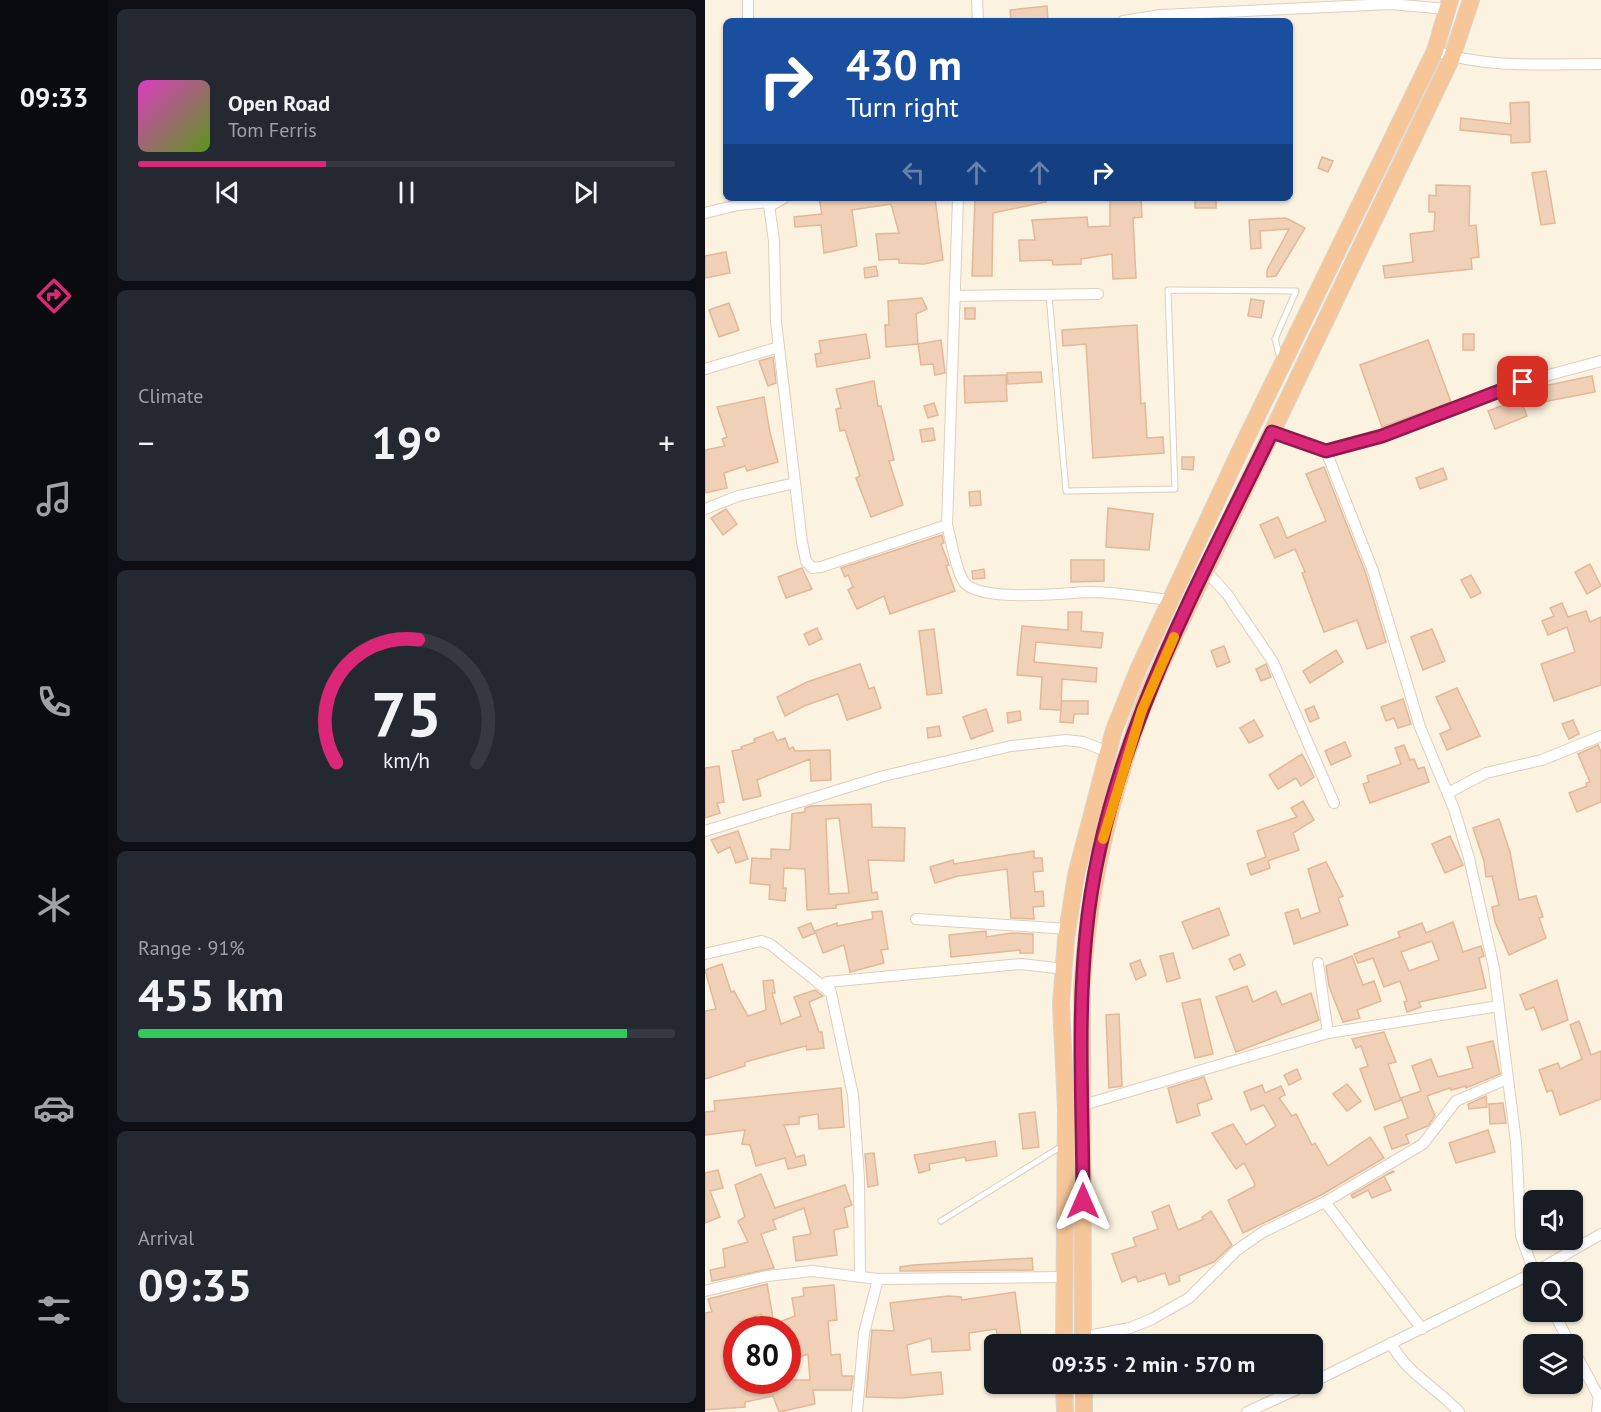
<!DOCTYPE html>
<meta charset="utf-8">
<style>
:root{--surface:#171b24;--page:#242831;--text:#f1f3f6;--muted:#9ea1a6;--line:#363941;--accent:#db2777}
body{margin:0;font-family:"PT Sans",sans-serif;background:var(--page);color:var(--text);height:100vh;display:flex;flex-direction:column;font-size:22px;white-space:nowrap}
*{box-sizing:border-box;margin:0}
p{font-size:20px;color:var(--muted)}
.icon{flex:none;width:33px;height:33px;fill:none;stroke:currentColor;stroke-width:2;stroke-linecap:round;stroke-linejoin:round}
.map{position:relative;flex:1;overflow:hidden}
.details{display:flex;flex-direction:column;gap:9px;padding:9px;background:#0d0f14;width:597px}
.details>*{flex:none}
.banner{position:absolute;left:18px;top:18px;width:570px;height:183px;border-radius:9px;box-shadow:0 2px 4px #0004;background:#1a4fa0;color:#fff;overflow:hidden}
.fabs{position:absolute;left:818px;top:1190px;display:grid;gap:12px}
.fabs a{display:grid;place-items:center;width:60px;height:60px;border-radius:9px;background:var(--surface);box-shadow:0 2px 4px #0004;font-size:30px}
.speed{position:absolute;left:18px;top:1316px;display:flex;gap:12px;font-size:30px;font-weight:700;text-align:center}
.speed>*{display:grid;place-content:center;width:78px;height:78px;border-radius:50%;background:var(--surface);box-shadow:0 2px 4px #0004;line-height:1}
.speed .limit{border:9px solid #d22;background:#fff;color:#111}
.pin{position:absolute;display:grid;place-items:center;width:51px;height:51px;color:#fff;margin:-26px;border-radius:12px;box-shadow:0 3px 9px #0006}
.me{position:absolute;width:66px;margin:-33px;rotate:0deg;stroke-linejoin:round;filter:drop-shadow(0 0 4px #0008)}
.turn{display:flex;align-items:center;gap:21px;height:126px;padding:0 24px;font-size:27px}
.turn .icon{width:78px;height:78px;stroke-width:2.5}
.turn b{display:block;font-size:42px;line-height:51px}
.lanes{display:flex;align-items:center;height:57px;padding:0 24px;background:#0003;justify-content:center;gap:30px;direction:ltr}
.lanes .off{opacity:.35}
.big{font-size:45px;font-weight:700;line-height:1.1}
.details .card{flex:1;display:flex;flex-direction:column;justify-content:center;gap:9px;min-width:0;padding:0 21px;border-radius:9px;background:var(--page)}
.details .dial{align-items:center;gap:0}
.dial svg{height:156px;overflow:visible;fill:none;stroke:var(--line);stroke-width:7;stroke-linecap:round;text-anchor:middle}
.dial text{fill:var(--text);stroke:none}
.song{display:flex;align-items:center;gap:18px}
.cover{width:72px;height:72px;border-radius:9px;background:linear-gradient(135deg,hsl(310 70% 55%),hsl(90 70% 35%))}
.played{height:6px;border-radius:3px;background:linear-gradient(90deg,var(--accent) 35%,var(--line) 35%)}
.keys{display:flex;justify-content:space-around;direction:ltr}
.heat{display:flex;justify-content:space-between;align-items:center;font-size:33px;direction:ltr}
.charge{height:9px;border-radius:4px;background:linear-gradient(90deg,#34c759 91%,var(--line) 0)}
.trip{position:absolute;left:279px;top:1334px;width:339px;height:60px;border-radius:9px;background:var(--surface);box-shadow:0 2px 4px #0004;font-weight:700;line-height:60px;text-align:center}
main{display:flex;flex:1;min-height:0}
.menu{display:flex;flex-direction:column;width:108px;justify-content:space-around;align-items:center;background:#090b0e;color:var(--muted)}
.menu .icon{width:42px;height:42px}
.menu .selected{color:var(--accent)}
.menu b{font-size:27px;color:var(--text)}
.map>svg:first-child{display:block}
.building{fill:#f0d1b8;stroke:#e2b899;stroke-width:1.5;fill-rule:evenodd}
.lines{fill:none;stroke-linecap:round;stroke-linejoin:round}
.service-casing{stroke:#dfcebc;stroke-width:7}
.minor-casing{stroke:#dfcebc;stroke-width:12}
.trunk-casing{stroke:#dad4cf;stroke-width:18}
.service{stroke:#fff;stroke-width:5}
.minor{stroke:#fff;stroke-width:10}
.trunk{stroke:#f7c698;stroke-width:16}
.route-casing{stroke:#8e194d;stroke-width:15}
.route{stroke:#db2777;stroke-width:10}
.slow{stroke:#f59e0b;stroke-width:10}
</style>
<main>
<nav class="menu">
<b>09:33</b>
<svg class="icon selected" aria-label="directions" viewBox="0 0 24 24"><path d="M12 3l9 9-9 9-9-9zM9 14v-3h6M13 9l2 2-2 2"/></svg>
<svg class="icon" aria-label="music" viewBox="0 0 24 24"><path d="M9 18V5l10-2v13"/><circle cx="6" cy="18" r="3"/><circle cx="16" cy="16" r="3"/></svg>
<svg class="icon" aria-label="phone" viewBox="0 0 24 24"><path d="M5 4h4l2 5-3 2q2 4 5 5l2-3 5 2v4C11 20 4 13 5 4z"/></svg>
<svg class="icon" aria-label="climate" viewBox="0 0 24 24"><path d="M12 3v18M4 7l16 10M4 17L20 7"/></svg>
<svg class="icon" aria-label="car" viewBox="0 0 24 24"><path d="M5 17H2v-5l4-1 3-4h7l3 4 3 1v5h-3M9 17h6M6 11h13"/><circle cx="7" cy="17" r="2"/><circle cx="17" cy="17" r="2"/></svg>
<svg class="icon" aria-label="filters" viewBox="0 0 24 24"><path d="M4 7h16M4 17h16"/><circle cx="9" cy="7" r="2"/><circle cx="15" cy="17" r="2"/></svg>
</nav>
<section class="details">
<div class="card">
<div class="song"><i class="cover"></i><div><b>Open Road</b><p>Tom Ferris</p></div></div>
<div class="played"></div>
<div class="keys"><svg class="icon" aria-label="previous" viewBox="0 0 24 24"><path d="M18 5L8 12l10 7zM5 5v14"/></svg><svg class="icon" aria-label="pause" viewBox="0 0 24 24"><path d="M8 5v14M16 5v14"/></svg><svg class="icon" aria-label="next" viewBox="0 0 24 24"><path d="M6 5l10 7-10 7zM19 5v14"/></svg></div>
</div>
<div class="card"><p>Climate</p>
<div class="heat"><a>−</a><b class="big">19°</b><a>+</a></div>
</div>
<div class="card dial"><svg viewBox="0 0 100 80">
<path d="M14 69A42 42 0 1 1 86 69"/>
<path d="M14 69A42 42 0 0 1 56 6" stroke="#db2777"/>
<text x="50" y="56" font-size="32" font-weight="700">75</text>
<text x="50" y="72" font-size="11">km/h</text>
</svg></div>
<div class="card"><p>Range · 91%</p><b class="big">455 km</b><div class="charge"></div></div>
<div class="card"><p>Arrival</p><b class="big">09:35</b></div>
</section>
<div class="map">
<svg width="896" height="1412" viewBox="0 0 896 1412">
<rect width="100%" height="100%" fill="#fbf2e0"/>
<g class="building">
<polygon points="342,6 343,21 306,21 305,10"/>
<polygon points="824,102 825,142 806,143 806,135 755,130 756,118 806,124 805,103"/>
<polygon points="617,157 628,161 623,172 613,168"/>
<polygon points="841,171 850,223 836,225 827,173"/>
<polygon points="731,185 765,186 764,226 771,225 774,257 766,258 767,269 680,278 678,266 708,262 705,234 729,231 730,212 724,212 724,195 731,196"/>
<polygon points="114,198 230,198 238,260 219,264 194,263 194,259 174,260 171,234 194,233 186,204 147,210 152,246 119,253 116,225 90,227 89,217 117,214"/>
<polygon points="270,198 341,198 341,202 288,213 287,276 267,276"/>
<polygon points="405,198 436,198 437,217 428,218 431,278 408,279 407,254 376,259 376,264 348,265 347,260 315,261 314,240 330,240 327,220 382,217 383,227 405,226"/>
<rect x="490" y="198" width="21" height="10"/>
<polygon points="581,218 600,228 571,276 562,277 562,270 584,229 555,231 556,248 546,249 544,220"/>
<polygon points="21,252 25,273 0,278 0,256"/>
<polygon points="171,266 173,276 160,278 159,268"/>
<polygon points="217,298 222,309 211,314 213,344 181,347 180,325 184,325 183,301"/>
<polygon points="546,299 559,301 556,318 543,316"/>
<polygon points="24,303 34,330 14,337 4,310"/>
<rect x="260" y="308" width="10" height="11"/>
<polygon points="432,325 436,404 440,403 442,438 458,437 459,453 388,458 381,344 358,346 357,330"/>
<polygon points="161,334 165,358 112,367 110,354 116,353 114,341"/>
<rect x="758" y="334" width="11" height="16"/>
<polygon points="236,340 240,373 230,375 228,364 216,365 213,344"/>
<polygon points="723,340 746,402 677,427 655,365"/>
<polygon points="68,357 71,383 63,386 54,361"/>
<polygon points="336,372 337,382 303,384 302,373"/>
<polygon points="301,375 302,401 260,403 259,376"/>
<polygon points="887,376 890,392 818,406 822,416 790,429 783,411 830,393 829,388"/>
<polygon points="169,381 173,406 176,406 189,460 184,461 198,505 166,517 151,478 155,476 140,430 135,431 131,409 136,408 131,389"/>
<polygon points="59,397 65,433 73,462 42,471 40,466 19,473 22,488 0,493 0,450 20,446 17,439 22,437 12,407"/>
<polygon points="229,403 233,415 223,418 219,406"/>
<polygon points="228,428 230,440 217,442 215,430"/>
<polygon points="477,457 489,457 488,470 477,469"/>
<polygon points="619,467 661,574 681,642 662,649 652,620 619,632 597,573 600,572 590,549 570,558 555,525 573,517 582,538 621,521 601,474"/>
<polygon points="738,468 742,479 715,489 711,478"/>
<polygon points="275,491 276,505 265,506 264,492"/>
<polygon points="403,508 448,514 444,550 401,547"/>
<polygon points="21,509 32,524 18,535 6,518"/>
<polygon points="237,535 239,543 236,544 244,565 241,566 250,591 185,614 179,596 152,609 143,590 148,587 143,575 140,577 136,568"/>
<polygon points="366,560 399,560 399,581 366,582"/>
<polygon points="885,564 896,586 882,594 870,572"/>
<polygon points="97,568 107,589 81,598 73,577"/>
<polygon points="279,569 280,578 268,579 267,571"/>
<polygon points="766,575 776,593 766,598 756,580"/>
<polygon points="857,603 863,617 881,611 885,622 896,617 896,685 849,701 836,664 870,652 862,627 843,635 837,621 849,616 845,608"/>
<polygon points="363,612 377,612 376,631 398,633 396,648 331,642 329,662 392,668 391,682 357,679 356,709 357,701 383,701 383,714 369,714 368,723 355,722 356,710 335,709 337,677 312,675 317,626 363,630"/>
<polygon points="112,628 117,639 104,645 99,634"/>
<polygon points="229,629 237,693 222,695 214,631"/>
<polygon points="727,629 740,661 718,670 706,637"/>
<polygon points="519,646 525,662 512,667 506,651"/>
<polygon points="631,650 638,662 605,683 598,671"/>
<polygon points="155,664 164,689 169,687 176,708 142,720 133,694 99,706 80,716 72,697 102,682"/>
<polygon points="561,664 566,677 556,681 551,669"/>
<polygon points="752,688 775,736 742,750 735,734 746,729 731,697"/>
<polygon points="698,699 706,724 693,728 689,718 681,721 676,707"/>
<polygon points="609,706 614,718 605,722 600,710"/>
<polygon points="281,709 288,731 266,739 258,717"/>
<polygon points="315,711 316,720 303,723 302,713"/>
<polygon points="549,720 558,736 544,743 535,728"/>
<polygon points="868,720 874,734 864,739 857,724"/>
<polygon points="234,726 236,736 223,738 222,728"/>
<polygon points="68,732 72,741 80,738 84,749 88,747 90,751 125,750 126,780 106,781 105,759 52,780 56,796 38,800 27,751 37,749 36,747 50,742 49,739"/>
<polygon points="640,742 646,756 626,765 620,751"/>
<polygon points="699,745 705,760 709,759 713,769 719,767 724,782 665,803 658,784 664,782 662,776 696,764 690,748"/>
<polygon points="893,745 896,752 896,802 872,812 864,793 882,786 881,783 885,782 873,754"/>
<polygon points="597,754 609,777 596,786 591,778 573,789 564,775"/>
<polygon points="14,766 19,802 12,803 15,813 0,818 0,768"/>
<polygon points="598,801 609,820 588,833 594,850 563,861 565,868 546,875 542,864 561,857 552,831 592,817 586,808"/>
<path d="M166,804L167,827L200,828L199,861L163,860L167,893L172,892L173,899L131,905V908L102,910L100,869L79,868L78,888H81L80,901L64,899L65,885L45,883L47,858L66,859V849L85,850L87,814L100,812V808L106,806ZM134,818L144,893L124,894L121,819Z"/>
<polygon points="794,819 805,852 814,900 831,896 838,917 834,918 841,938 804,955 790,922 787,907 794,905 787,876 781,877 779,861 768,828"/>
<polygon points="33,831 43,859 31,863 25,847 13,853 6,840"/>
<polygon points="745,836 758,865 740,873 727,844"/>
<polygon points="329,851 329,858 337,858 338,871 328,872 330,892 338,891 339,906 328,907 329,919 306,918 302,869 253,876 230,883 225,867 248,860 249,864"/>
<polygon points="621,862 638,896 633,898 643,925 589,944 580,913 593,909 596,919 615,912 603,869"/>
<polygon points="514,908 524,935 488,949 477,922"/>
<polygon points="177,911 183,949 176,950 179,963 145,972 139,945 118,953 110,931 132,923 132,926 168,919 167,912"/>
<path d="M748,922L758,952L776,946L779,956L774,958L781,988L714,1002L716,1007L702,1012L699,1002L702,1001L695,981L679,987L668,958L653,963L649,954L695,937L693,932L717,923L721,933ZM727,941L734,960L704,971L696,952Z"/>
<polygon points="106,923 110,933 98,938 93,928"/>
<polygon points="281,931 281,937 307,933 328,934 328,953 315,953 315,950 246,957 244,935"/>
<polygon points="468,953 475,978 462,982 455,956"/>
<polygon points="535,954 540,965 529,970 524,959"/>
<polygon points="647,956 658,985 669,981 676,1001 652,1010 655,1018 638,1022 624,986 621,966"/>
<polygon points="435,960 441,975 431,980 425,964"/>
<polygon points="17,964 26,992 29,991 43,1016 61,1010 58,981 68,980 70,993 67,993 76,1024 96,1016 89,997 110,990 118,996 104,1002 114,1032 117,1032 119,1048 102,1050 101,1046 88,1049 40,1062 40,1066 0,1079 0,1011 11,1009 0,970"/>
<polygon points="852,980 863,1020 837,1030 829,1007 821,1010 815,995"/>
<polygon points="542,986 548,1002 571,991 577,1005 606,993 614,1020 531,1052 511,997"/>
<polygon points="495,999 508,1054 490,1058 477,1003"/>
<polygon points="414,1014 417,1086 404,1088 401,1015"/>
<polygon points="874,1021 886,1055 896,1051 896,1099 855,1115 847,1090 842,1092 834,1070 853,1063 855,1069 877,1059 865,1025"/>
<polygon points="679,1032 691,1062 683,1064 696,1100 670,1110 655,1069 663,1066 656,1046 651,1048 647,1039"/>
<polygon points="788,1041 795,1074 761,1088 761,1086 746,1090 745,1088 722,1096 730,1116 723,1126 701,1135 704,1143 687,1149 679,1127 703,1118 696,1098 716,1091 707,1066 726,1059 733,1077 768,1068 762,1047"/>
<polygon points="592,1069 596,1079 584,1085 579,1075"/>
<polygon points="499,1077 507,1099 492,1104 495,1115 472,1123 463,1088"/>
<polygon points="642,1084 656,1101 642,1111 628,1094"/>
<polygon points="557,1085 560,1093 576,1086 580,1095 574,1098 587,1116 591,1114 607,1145 610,1143 623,1166 665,1137 679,1158 616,1195 538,1233 523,1200 550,1186 549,1182 539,1163 531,1169 507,1133 528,1124 541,1145 571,1126 559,1105 546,1110 539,1092"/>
<polygon points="136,1088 139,1127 114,1129 113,1114 94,1117 94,1124 79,1125 91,1157 99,1155 101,1165 83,1169 80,1158 51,1166 45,1145 37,1144 40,1130 0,1135 0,1112 10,1111 9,1101"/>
<polygon points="781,1096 782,1107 764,1109 763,1104"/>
<polygon points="798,1103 801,1123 785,1124 784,1104"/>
<polygon points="330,1112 334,1147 318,1149 314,1114"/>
<polygon points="783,1130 790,1152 751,1163 744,1143"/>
<polygon points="290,1141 292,1156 261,1161 260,1157 224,1164 225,1170 214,1173 209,1155"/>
<polygon points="169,1153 173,1185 163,1187 160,1154"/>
<polygon points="13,1170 18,1188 5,1191 15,1217 0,1223 0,1173"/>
<polygon points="688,1171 689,1172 679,1176 686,1190 667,1198 663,1190 648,1198 646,1195"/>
<polygon points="56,1174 70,1208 140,1185 147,1205 139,1208 143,1227 129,1230 132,1255 91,1261 88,1237 106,1234 99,1208 68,1220 71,1229 56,1234 69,1268 7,1281 5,1270 20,1267 18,1249 43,1242 33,1221 40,1217 30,1185"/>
<polygon points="464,1205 473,1230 499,1219 497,1217 506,1211 527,1245 509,1262 474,1276 475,1281 464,1285 460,1273 433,1282 431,1276 417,1282 407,1254 431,1246 428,1238 453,1229 447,1212"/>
<polygon points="327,1258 328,1270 195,1271 195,1267 208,1265"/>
<path d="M62,1284L69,1324L90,1316L87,1298L99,1296L98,1288L129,1285L132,1320L123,1321L126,1355L135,1354L137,1376H148L146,1390H108L110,1404L74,1412L68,1396L40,1402V1407L0,1410V1313L7,1312L3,1299ZM56,1314L58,1329H82V1362L103,1354L105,1380H32L28,1340L32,1338V1329H36L34,1322Z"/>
<polygon points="310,1292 317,1344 294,1344 291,1329 264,1333 265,1350 227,1352 226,1338 202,1345 206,1375 236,1372 238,1394 196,1398 161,1397 167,1330 189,1331 185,1303 243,1296 256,1297 257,1300"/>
</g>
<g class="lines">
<defs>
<g id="service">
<polyline points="344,295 361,491 470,489 463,290 591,291 570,339 575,358"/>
<polyline points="236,1221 357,1146"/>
</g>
<g id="minor">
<polyline points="272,0 273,21"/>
<polyline points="43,21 43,0"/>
<polyline points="418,21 456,15 685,4 742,9"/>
<path d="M730,51C783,69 841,64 896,64"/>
<path d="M63,198L69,241L71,322L97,542L101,561L107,568L116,567L242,525C246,539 251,571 259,582C275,603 359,593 384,592C411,592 439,597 466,600"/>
<polyline points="65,206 79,198"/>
<polyline points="0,213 33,205 64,202"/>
<polyline points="250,296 393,294"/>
<polyline points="0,369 74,347"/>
<polyline points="567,432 621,451 677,436 818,382 896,361"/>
<polyline points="621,451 668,571 715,727 749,809 764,858 789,968 811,1142 816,1236 829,1272"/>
<polyline points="0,509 33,496 90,483"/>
<polyline points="242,525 253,198"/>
<polyline points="500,570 522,594 568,662 629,803"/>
<polyline points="743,793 781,773 837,760 896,736"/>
<polyline points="0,831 179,776 306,746 361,740 378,742 403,752"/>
<polyline points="211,919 363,929"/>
<polyline points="0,954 56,941 65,944 126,993 122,982 316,964 359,969"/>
<polyline points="613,963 623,1033"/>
<polyline points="126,993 148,1095 154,1179 155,1276"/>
<polyline points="378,1105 623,1033 794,1006"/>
<polyline points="620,1202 717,1329"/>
<polyline points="830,1272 896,1234"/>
<polyline points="173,1279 359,1277"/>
<polyline points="0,1291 62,1276 107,1271 173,1279 159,1333 152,1412"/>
<polyline points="848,1311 865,1344"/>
<polyline points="377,1337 425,1328 447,1319 484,1298 532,1250 558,1232 620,1202 718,1144 751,1101 802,1079"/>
<path d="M686,1343C701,1373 732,1388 754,1412"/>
<polyline points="867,1347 894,1397 892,1412"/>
<polyline points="608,1382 828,1273"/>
<polyline points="542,1412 606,1383"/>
</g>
<g id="trunk">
<polyline points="359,1344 361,1109 356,1004 361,939 371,875 409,730 433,670 534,453 730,51 745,0"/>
<path d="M378,1344L377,987C383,892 404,801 436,712C446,685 459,659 471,632L747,57L766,0"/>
<polyline points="359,1383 360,1412"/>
<polyline points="379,1383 379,1412"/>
</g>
</defs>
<use href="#service" class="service-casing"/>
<use href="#minor" class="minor-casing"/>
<use href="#trunk" class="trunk-casing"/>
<use href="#service" class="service"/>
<use href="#minor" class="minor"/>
<use href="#trunk" class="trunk"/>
</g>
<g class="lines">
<defs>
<path id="route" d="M378,1201C378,1112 372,1022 381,934C398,754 490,591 567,432L621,451L677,436L818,382"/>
</defs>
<use href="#route" class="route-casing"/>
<use href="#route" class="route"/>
<polyline class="slow" points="398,839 437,710 469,637"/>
</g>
</svg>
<div class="fabs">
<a><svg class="icon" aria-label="sound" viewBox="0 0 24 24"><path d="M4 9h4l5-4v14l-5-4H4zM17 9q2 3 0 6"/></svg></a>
<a><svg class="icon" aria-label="search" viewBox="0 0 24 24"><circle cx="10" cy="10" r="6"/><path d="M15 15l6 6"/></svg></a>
<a><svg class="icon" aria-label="layers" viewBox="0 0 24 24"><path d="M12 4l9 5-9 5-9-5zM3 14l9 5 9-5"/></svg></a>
</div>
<div class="speed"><div class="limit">80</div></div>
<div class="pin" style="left:818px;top:382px;background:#d93025"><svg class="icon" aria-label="arrive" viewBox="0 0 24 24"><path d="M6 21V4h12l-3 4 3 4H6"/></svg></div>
<svg class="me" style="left:378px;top:1201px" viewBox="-20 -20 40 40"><path d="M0-17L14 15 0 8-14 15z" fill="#db2777" stroke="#fff" stroke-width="4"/></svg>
<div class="trip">09:35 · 2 min · 570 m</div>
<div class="banner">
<div class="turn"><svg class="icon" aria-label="right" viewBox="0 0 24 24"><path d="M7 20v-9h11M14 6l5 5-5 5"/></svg><div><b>430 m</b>Turn right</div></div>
<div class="lanes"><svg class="icon off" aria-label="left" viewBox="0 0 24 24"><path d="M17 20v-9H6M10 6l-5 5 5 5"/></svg><svg class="icon off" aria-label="ahead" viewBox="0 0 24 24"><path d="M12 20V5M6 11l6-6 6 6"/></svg><svg class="icon off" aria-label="ahead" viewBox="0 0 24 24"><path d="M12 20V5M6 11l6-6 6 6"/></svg><svg class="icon" aria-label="right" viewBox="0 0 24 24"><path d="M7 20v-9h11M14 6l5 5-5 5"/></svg></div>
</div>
</div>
</main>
